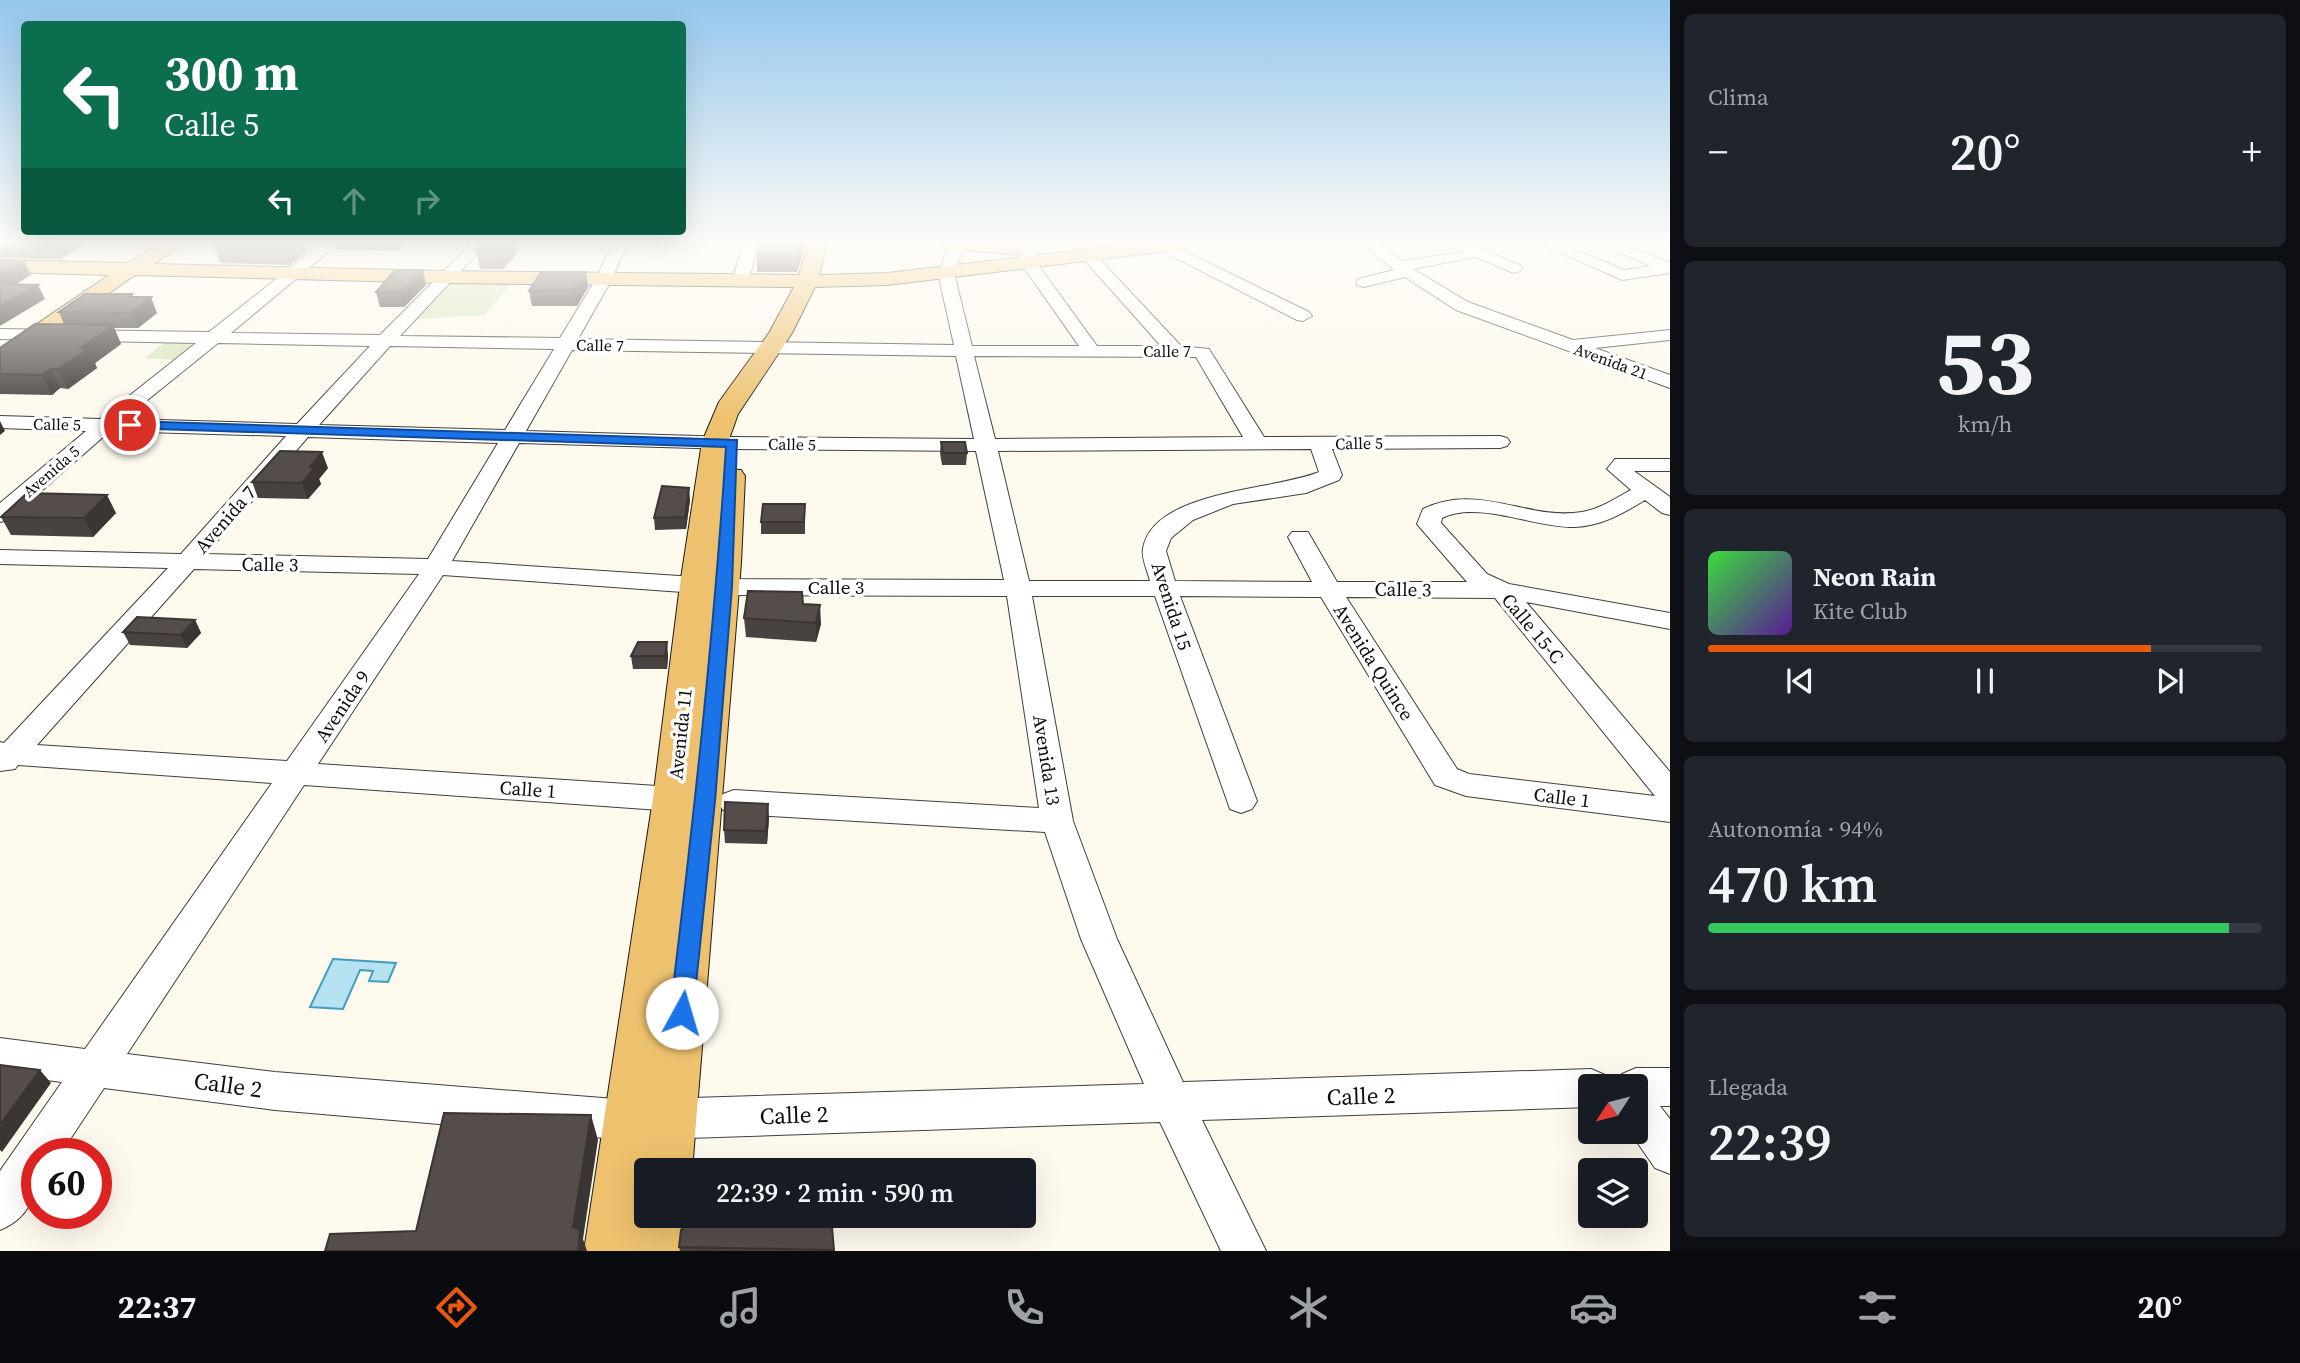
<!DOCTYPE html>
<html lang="es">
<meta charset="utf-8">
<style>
:root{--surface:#171b24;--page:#20242c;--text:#f1f3f6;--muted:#9ea1a6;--line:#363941;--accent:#ea580c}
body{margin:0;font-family:"Source Serif 4",serif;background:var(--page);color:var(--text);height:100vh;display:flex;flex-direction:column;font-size:26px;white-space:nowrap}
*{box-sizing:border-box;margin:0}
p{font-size:23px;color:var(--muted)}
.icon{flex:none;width:38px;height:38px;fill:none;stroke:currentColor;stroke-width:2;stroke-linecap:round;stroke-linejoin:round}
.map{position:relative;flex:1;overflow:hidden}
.drawer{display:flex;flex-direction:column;gap:14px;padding:14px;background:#0d0f14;width:630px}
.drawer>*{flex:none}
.top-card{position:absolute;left:21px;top:21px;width:665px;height:214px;border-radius:7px;box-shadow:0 7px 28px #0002;background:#0b6e4f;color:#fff;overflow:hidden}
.needle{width:46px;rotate:234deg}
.controls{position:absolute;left:1578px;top:1074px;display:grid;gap:14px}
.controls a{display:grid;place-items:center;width:70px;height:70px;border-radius:7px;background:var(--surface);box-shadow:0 7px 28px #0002;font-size:35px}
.speed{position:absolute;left:21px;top:1138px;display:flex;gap:14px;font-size:35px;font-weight:700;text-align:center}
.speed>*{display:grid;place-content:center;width:91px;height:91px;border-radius:50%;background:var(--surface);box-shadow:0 7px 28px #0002;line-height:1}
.speed .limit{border:10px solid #d22;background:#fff;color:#111}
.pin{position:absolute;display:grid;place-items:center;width:60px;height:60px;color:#fff;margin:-30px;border:4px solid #fff;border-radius:50%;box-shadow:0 2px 7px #0007}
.me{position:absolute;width:77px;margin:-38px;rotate:6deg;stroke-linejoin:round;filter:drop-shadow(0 0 5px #0008)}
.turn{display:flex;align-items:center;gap:24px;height:147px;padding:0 28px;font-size:32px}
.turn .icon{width:91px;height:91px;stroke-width:2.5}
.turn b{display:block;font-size:49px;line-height:60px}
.lanes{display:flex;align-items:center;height:66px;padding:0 28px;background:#0003;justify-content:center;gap:35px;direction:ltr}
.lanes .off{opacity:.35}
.big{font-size:52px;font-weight:600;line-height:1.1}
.drawer .widget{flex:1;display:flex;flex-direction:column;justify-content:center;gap:10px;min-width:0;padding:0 24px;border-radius:10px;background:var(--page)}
.drawer .dial{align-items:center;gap:0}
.dial b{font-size:91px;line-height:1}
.song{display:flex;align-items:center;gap:21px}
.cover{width:84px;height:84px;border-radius:10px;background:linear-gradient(135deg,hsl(120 70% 55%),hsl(270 70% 35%))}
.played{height:7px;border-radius:4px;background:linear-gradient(90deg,var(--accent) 80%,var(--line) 80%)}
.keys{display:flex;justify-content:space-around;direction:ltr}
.heat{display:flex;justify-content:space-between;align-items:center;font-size:38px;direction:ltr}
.charge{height:10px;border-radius:5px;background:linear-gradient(90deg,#34c759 94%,var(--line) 0)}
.trip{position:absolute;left:634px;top:1158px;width:402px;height:70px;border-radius:7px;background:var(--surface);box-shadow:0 7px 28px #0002;font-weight:600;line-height:70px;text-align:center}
.menu{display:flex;height:112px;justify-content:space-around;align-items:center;background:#090b0e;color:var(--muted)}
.menu .icon{width:49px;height:49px}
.menu .current{color:var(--accent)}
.menu b{font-size:32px;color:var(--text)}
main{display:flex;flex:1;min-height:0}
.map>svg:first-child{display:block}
.green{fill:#d5e5ba}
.water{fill:#b6e1f1;stroke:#439cc1;stroke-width:2}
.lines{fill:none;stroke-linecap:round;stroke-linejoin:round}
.minor-casing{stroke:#3f3f3f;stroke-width:2}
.major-casing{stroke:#1d1d1d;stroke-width:2}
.minor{fill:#fff;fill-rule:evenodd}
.major{fill:#edc16e;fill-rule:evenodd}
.wall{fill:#484240}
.shaded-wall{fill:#3b3634}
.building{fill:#544d4a;stroke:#3b3634;stroke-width:2}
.route{fill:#1a73e8;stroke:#114b97;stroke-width:2}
.labels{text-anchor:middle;stroke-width:7;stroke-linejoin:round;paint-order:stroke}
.far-street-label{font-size:16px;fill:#0c0c0c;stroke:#fff}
.street-label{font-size:19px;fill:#0c0c0c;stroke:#fff}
.near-street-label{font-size:23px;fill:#0c0c0c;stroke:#fff}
</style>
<main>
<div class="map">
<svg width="1670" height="1251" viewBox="0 0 1670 1251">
<rect width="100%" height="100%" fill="#fdf9ed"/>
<g class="green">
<polygon points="448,282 512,282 485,315 417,319"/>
<polygon points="165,342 194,343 174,360 145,358"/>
</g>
<polygon class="water" points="333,959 396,963 388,982 369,981 373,971 360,970 343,1009 310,1007"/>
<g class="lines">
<defs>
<g id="minor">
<path d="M322,243H339L231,333L380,335L472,243H487L400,336L560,338L596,279L613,243H627L612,279L578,339L954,345L938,273L951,243H965L954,273L972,346H1079L1020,262L1023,243H1037L1036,262L1097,346H1161L1082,257L1079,254L1082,251H1092L1181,346L1209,349L1264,437L1500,436L1507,438L1510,442L1507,446L1500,448L1332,449L1342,475L1339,480L1306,493L1233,504L1193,520L1171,538L1166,551L1175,581L1312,582L1288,537L1292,532H1308L1337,582H1467L1417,524L1423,509C1479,482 1528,521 1582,512C1600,509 1616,498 1631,490L1607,469L1615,459H1670V471H1634L1670,497V515L1662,513L1645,500C1624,513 1601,526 1575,527C1535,528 1478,500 1442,518L1441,523L1487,574L1509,584L1670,613V629L1526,602L1670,772V822L1466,796L1435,785L1321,597L1180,596L1257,801L1252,809L1241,813L1230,809L1155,596H1032L1073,821L1117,939L1183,1082L1591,1069L1605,1075L1610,1087H1591V1107L1202,1120L1266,1251H1221L1160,1122L628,1140L275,1110L104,1088L61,1153H37C37,1187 36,1215 0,1230V1171L62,1082L0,1074V1038L85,1049L272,783L18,765L15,769L0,771V742L4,743L168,568L0,564V550L181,554L286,436L110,431L8,520L0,522V503L86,431L0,428V416L100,419L196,343L0,339V329L209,332ZM218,343L370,346L297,424L124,419ZM390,346L554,349L505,430L319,425ZM572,350L956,356L974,439L732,437L526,431ZM974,356L1196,357L1243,437L995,439ZM308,437L498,443L428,559L206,554ZM519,443L732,449L976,451L1004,580L725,579L452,561ZM1311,449L1319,472C1277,490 1152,490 1143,549C1141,558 1148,572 1150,581H1029L998,451ZM194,569L419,574L287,761L37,745ZM443,575L725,595L1007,596L1039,808L734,790L723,794L718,802L723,810L734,814L1045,832L1081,939L1144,1084L628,1100L275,1072L127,1054L304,785L688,812L699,808L704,800L699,792L688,788L318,764ZM1346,597L1495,598L1655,796L1469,774L1457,769Z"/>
<polygon points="743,243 759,243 748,282 740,287 732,282"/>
<polygon points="1155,243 1168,243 1309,312 1312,316 1303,321 1297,320 1156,248"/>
<polygon points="1361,243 1378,243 1402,261 1463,252 1446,243 1466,243 1520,265 1522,268 1520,271 1514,273 1475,257 1413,269 1468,302 1573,340 1670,330 1670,340 1595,348 1670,375 1670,388 1456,310 1405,277 1364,287 1358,285 1356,282 1358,279 1394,270"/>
<polygon points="1539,243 1559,243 1624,270 1650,266 1599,243 1620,243 1670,263 1670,273 1622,280"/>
<polygon points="1636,1068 1670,1068 1670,1106 1660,1106 1670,1119 1670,1174 1655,1168 1630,1132 1636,1132 1636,1087 1616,1087 1622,1074"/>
</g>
<g id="major">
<polygon points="162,243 185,243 154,264 445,271 799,275 809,243 827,243 819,275 823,275 887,273 1139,243 1195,243 1185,249 887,285 815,287 792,333 738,414 728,442 725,469 741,470 745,476 741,563 692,1171 646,1171 646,1216 688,1216 686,1251 584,1251 653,799 680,585 702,442 719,402 769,333 794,287 445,283 135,275 8,365 0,367 0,349 109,275 0,272 0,260 127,263"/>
<polygon points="941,243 1029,245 1032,249 1022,255 950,249 943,247"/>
</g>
</defs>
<use href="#minor" class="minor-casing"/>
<use href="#major" class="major-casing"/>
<use href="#minor" class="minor"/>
<use href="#major" class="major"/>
</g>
<g class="wall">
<polygon points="0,243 87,243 60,259 0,258"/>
<polygon points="224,243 306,252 290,265 220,263 215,248"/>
<polygon points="334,243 406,243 396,251 336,249"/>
<polygon points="806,243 797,272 757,272 757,255"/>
<polygon points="516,247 517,253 503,269 480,269 476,249"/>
<polygon points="426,285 404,307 380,307 376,292"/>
<polygon points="588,287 577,306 532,306 529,291"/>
<polygon points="133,297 157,313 138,328 114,328 121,344 95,363 97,368 68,389 60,388 52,395 0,394 0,348 64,324 59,312"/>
<polygon points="941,442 967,453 966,465 942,465 940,453"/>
<polygon points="328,468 319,479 321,484 308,499 258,498 252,482"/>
<polygon points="690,500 686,529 655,530 654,518"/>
<polygon points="805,504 805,534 761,534 761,522"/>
<polygon points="116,513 93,537 11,535 1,517"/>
<polygon points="803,604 821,624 816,642 746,637 744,618"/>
<polygon points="195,620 201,633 187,648 130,645 123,632"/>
<polygon points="668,655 667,669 633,669 631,656"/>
<polygon points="769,818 767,844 725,843 724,830"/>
<polygon points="831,1216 834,1251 680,1251 679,1247 684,1227"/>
</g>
<g class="shaded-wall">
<polygon points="57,243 87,243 60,259 54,245"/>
<polygon points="296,243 303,243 306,252 290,265 286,250"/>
<polygon points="394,243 406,243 396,251"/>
<polygon points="506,243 520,243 516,247 517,253 503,269 500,250"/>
<polygon points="801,243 806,243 797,272 797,255"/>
<polygon points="24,261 31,275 0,294 0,275"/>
<polygon points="423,270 426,285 404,307 401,292"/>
<polygon points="586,272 588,287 577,306 574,290"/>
<polygon points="38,285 45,299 0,326 0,306"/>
<polygon points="132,294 137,308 151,297 157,313 138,328 131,313 128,297"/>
<polygon points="113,325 121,344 95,363 97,368 68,389 59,369 81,348"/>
<polygon points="51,369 60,388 52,395 42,375"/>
<polygon points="0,421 5,431 0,435"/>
<polygon points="322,452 328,468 319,479 321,484 308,499 302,483 310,467"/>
<polygon points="689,488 690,500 686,529 685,517"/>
<polygon points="107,495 116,513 93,537 84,518"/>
<polygon points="820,605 821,624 816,642 816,623"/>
<polygon points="195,620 201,633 187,648 181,635"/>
<polygon points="667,642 668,655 667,669 665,656"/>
<polygon points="768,804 769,818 767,844 766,831"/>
<polygon points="40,1070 51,1083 2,1152 0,1150 0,1125"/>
<polygon points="591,1115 598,1140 583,1239 587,1251 578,1251 573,1227"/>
</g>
<g class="building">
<polygon points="0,243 57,243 54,245 0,244"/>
<polygon points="224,243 296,243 286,250 215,248"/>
<polygon points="482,243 506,243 500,250 476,249"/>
<polygon points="760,243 801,243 797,255 757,255"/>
<polygon points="0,260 24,261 0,275"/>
<polygon points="395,270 423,270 401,292 376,292"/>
<polygon points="541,272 586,272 574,290 529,291"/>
<polygon points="0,284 38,285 0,306"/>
<polygon points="85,294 132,294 128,297 151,297 131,313 59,312"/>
<polygon points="35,324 113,325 81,348 88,349 59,369 51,369 42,375 0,374 0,348"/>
<polygon points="941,442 965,442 967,453 943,453"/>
<polygon points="280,451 322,452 310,467 315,467 302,483 252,482"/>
<polygon points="662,486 689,488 685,517 654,518"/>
<polygon points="27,493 107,495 84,518 1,517"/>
<polygon points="763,504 805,504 804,522 761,522"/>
<polygon points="748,591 802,592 803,604 820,605 816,623 744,618"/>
<polygon points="137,617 195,620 181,635 123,632"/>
<polygon points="638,642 667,642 665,656 631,656"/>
<polygon points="725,802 768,804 766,831 724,830"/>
<polygon points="0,1065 40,1070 0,1125"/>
<polygon points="444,1113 591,1115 573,1227 580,1230 578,1251 325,1251 330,1234 416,1231"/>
<polygon points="827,1159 828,1171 685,1171 685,1166"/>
<polygon points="684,1216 831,1216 834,1250 679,1247 681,1230 684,1227"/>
</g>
<linearGradient id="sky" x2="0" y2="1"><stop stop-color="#94c6ec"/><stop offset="0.58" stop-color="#fefcf7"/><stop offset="1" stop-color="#fefcf7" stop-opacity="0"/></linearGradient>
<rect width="1670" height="418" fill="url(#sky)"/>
<path class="route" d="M130,421L737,440L732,587L715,801L693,1013L690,1020L682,1023L674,1020L670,1013C693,824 714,636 726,447L125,428L123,425Z"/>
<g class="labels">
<g class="far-street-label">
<text transform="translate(600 345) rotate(1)" y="6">Calle 7</text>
<text x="1167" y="357">Calle 7</text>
<text transform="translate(1611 361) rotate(20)" y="6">Avenida 21</text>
<text transform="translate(57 424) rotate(1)" y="6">Calle 5</text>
<text transform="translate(1359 443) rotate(-1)" y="6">Calle 5</text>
<text transform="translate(792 444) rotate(1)" y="6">Calle 5</text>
<text transform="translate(51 471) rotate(-41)" y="6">Avenida 5</text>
</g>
<g class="street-label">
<text transform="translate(225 519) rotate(-49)" y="7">Avenida 7</text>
<text transform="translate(270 564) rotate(1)" y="7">Calle 3</text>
<text x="836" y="594">Calle 3</text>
<text transform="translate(1403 589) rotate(1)" y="7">Calle 3</text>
<text transform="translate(1172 606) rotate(72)" y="7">Avenida 15</text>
<text transform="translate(1533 628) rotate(50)" y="7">Calle 15-C</text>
<text transform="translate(1374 662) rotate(58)" y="7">Avenida Quince</text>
<text transform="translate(342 706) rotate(-56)" y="7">Avenida 9</text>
<text transform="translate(680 734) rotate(-84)" y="7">Avenida 11</text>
<text transform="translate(1047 760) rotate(81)" y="7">Avenida 13</text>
<text transform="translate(528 789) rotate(4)" y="7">Calle 1</text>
<text transform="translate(1562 797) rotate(7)" y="7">Calle 1</text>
</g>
<g class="near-street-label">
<text transform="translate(228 1085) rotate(8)" y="8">Calle 2</text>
<text transform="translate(1361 1096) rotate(-2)" y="8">Calle 2</text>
<text transform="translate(794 1115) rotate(-2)" y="8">Calle 2</text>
</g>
</g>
</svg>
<div class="controls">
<a><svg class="needle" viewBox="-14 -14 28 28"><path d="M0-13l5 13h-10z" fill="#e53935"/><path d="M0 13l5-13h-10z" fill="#9ea1a6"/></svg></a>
<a><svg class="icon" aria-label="layers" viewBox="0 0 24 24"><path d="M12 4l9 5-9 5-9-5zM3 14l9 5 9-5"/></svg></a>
</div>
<div class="speed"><div class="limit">60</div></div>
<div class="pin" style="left:130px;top:425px;background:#d93025"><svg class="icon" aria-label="arrive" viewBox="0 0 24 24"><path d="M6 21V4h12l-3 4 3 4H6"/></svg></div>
<svg class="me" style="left:682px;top:1013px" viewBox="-20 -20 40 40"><circle r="19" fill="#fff"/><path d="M0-13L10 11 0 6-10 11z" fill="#1a73e8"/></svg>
<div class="trip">22:39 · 2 min · 590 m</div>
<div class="top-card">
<div class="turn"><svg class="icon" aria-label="left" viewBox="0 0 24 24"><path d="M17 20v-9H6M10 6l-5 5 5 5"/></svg><div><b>300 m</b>Calle 5</div></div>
<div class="lanes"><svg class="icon" aria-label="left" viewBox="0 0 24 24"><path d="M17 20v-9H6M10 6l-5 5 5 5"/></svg><svg class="icon off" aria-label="ahead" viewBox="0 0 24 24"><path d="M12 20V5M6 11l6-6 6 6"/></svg><svg class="icon off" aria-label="right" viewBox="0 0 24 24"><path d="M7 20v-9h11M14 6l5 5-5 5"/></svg></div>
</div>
</div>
<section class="drawer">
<div class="widget"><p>Clima</p>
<div class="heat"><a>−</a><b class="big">20°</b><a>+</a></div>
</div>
<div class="widget dial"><b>53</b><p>km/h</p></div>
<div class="widget">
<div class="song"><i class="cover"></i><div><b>Neon Rain</b><p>Kite Club</p></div></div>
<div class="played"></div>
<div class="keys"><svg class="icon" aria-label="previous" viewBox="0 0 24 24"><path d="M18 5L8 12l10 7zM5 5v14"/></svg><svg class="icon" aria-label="pause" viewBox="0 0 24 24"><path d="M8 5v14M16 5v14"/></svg><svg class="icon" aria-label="next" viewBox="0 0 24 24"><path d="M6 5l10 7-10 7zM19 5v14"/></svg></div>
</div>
<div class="widget"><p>Autonomía · 94%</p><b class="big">470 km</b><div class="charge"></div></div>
<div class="widget"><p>Llegada</p><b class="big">22:39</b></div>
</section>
</main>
<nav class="menu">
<b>22:37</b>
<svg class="icon current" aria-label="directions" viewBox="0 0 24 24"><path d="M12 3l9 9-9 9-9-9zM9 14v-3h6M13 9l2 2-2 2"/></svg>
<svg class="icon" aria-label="music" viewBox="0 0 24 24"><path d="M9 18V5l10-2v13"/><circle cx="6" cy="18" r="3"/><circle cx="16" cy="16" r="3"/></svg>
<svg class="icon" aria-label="phone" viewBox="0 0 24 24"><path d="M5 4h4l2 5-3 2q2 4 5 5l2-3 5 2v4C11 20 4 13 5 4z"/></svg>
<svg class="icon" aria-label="climate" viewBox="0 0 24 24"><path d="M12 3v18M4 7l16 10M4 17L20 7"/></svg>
<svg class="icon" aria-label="car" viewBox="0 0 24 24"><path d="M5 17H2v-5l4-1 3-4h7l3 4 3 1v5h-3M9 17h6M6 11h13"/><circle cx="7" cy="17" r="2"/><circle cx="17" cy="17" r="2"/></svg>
<svg class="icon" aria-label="filters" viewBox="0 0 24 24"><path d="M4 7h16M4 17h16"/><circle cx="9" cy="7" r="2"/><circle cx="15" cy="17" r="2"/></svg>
<b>20°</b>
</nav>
